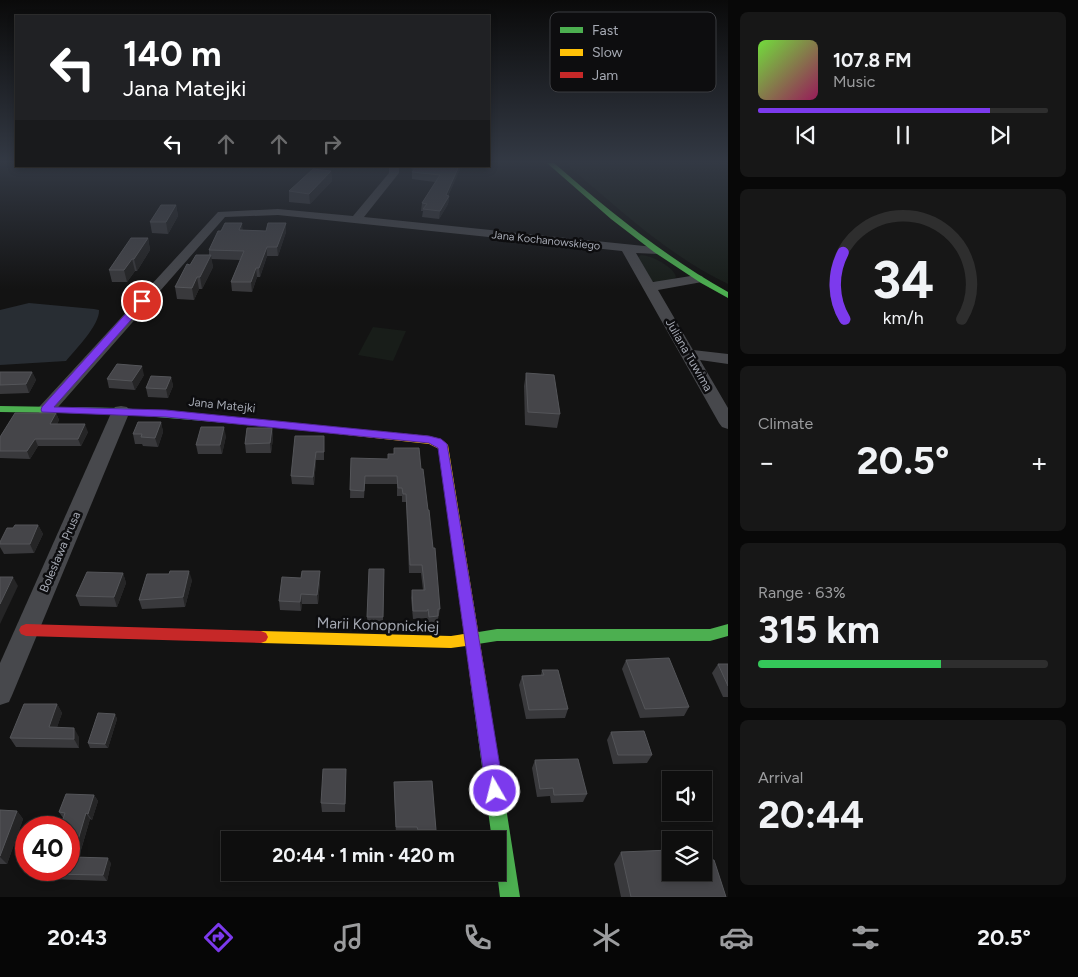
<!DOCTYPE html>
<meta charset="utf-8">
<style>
:root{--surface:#0e0e0e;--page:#171717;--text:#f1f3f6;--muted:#9b9c9e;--line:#2e2e2e;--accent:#7c3aed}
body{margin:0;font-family:Figtree,sans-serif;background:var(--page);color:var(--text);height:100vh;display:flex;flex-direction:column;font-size:19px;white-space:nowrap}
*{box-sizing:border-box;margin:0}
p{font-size:16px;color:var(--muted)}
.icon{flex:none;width:28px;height:28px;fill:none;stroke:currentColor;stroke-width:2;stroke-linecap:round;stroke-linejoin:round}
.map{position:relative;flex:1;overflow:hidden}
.details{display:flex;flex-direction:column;gap:12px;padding:12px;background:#080808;width:350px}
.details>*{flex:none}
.top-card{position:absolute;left:15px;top:15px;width:475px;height:152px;border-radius:0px;box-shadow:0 2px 8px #0003,0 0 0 1px var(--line);background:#202124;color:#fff;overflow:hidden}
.controls{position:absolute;left:662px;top:771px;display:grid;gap:10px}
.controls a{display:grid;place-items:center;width:50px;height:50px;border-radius:0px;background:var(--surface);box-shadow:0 2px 8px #0003,0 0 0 1px var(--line);font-size:25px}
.speed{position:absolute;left:15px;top:816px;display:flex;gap:10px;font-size:25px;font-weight:700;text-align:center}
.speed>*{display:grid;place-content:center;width:65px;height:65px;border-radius:50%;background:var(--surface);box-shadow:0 2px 8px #0003,0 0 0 1px var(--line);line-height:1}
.speed .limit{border:8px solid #d22;background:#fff;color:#111}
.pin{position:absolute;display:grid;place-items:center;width:42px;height:42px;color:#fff;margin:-21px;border:2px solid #fff;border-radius:50%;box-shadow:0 1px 5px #0007}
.me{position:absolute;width:55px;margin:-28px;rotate:352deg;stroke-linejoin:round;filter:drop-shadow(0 0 4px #0008)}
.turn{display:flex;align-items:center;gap:18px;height:105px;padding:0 25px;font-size:22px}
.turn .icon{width:65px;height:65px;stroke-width:2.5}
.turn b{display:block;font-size:35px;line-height:42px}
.lanes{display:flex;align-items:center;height:48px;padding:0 25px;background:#0003;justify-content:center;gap:25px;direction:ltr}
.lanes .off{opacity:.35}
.big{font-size:38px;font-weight:700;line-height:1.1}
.details .card{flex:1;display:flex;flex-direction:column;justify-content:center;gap:8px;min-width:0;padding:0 18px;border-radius:8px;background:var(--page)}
.details .dial{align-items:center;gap:0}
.dial svg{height:130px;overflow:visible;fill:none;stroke:var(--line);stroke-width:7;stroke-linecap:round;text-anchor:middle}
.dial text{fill:var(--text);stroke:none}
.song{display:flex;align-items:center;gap:15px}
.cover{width:60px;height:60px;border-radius:8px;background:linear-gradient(135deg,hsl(100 70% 55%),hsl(330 70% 35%))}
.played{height:5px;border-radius:2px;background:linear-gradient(90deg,var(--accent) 80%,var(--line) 80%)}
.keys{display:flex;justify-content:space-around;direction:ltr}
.heat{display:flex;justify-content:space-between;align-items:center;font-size:28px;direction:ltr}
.charge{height:8px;border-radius:4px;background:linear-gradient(90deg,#34c759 63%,var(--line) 0)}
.trip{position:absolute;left:221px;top:831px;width:285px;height:50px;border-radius:0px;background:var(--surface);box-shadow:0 2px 8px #0003,0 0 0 1px var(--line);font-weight:700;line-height:50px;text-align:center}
.tab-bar{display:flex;height:80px;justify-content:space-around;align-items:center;background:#060606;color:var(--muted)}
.tab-bar .icon{width:35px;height:35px}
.tab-bar .selected{color:var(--accent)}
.tab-bar b{font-size:22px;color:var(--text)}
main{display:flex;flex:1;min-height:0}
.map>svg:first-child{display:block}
.green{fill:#181d19}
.water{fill:#282d33}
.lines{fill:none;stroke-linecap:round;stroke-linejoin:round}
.street{fill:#47484c;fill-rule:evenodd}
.fast{fill:#4caf50;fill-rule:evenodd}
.slow{fill:#ffc107;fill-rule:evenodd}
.jam{fill:#c62828;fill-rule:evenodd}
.wall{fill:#39393c}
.shaded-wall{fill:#252526}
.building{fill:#454549;stroke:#545559}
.route{fill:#7c3aed;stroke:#51269a}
.labels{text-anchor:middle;stroke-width:5;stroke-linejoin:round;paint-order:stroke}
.far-street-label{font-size:11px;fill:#a5a9b3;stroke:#0d0d0f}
.street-label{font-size:12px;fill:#a5a9b3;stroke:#0d0d0f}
.near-street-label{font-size:15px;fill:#a5a9b3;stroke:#0d0d0f}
.key{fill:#0d0d0f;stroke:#3b3c40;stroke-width:1}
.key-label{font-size:14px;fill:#a5a9b3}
</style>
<main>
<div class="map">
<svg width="728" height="897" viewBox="0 0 728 897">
<rect width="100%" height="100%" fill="#131313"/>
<g class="green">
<path d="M565,163H728V284C666,254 617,207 565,163Z"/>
<path d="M641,255C651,255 674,267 676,277C671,282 659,283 652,281L638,257Z"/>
<polygon points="373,327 406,331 393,361 358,355"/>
</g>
<path class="water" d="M29,303L94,309L99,310C100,325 75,350 66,361L0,365V310Z"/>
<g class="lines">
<g class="street">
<polygon points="389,166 399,166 399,173 364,217 654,247 658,248 660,251 658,254 636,253 653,282 697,275 702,276 704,279 702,282 658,290 693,350 728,354 728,364 700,360 728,408 728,429 722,427 719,423 622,251 278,215 225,217 52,414 46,415 40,414 37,410 40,406 218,212 278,209 353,216 389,173"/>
<polygon points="121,406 127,407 130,411 13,693 9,702 0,705 0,663 112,411 115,407"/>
</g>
<g class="fast">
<path d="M547,163H554C609,211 664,256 728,292V298L701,283L654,252L611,219Z"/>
<polygon points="0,406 121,408 250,419 255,422 250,425 121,414 0,412"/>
<polygon points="728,624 728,636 710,641 497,641 465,646 460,645 458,640 460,635 497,629 710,629"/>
<polygon points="479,679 485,681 487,686 520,897 500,897 497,872 498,840 492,840 471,686 473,681"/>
</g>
<polygon class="slow" points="250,419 429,436 441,439 448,445 487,686 485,691 479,693 473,691 471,686 466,646 451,648 261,643 256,641 254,637 256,633 261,631 451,636 464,634 439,449 429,444 246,424 245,422 246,420"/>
<polygon class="jam" points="26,624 261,631 266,633 268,637 266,641 261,643 26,636 21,634 19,630 21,626"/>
</g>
<g class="wall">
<polygon points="410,166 460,166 460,169 448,196 449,196 448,204 439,219 422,217 423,211 421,211 422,203 435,182 412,179 412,172 413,171"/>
<polygon points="331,171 332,181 310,204 289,202 289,191"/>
<polygon points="176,205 178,216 168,234 152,233 150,222"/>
<polygon points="242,223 242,230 286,232 278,256 267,256 260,277 257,277 252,292 232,291 231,282 240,260 211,259 213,267 202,289 199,289 194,300 177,299 175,287 190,265 209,255 209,250 221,231"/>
<polygon points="148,238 150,250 137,271 135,271 127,282 112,282 109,270"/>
<polygon points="0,372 32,372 36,380 29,393 0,394"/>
<polygon points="526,373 560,414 557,428 525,425 524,386"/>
<polygon points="144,375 135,390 109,388 107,379"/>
<polygon points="171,377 173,386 168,398 148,397 146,388"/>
<polygon points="56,413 59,420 57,424 88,432 81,446 38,446 30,459 0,458 0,437"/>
<polygon points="161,422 163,432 158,447 143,446 142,444 135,444 133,434"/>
<polygon points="272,428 273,438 271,453 246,453 245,444"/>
<polygon points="226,436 222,454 198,454 196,445"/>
<polygon points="324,436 324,460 316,460 314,485 292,484 291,476"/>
<polygon points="351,458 421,469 433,548 440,609 437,624 428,624 427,617 427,618 413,619 411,598 412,590 423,590 421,573 409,573 406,502 402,502 402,496 397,496 397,484 365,484 364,498 350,498"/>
<polygon points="38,525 43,534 34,553 4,554 0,547 0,542 13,528"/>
<polygon points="369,569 384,569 383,622 367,621"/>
<polygon points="123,573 126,583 117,607 80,606 76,596"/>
<polygon points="169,574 192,580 185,607 142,609 139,600"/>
<polygon points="320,581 318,604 302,604 301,611 280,610 279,601"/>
<polygon points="626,660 689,707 684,716 640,718 622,669"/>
<polygon points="718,664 728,664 728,697 723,697 712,673"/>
<polygon points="542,670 568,709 565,718 526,719 519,685 522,676 541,675"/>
<polygon points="57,704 62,713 57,727 79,737 79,748 16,747 10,738"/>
<polygon points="115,714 117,719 108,748 90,748 88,743"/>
<polygon points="611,732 652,755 647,763 613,764 607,740"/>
<polygon points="535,760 587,794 583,802 551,803 550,796 537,797 532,768"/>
<polygon points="346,777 345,812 322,812 321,803"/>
<polygon points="394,782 436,830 435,837 417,837 416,835 396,835 394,790"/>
<polygon points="94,795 98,801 92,820 90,819 79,857 111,863 107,881 50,879 45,874 63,818 59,812"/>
<polygon points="0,810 17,811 23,819 7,864 0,864"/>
<polygon points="621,852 726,897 621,897 614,864"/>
</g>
<g class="shaded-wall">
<polygon points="459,166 460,166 460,169 445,202 449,196 448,204 439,219 440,211 446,195"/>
<polygon points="331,171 332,181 310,204 309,194"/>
<polygon points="176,205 178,216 168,234 166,222"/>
<polygon points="242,223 243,232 239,230"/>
<polygon points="286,223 286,232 278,256 277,247"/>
<polygon points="148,238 150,250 137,271 134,259"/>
<polygon points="267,247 267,256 260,277 259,268"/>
<polygon points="211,255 213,267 202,289 200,277"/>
<polygon points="132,259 135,271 127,282 124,270"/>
<polygon points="256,268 257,277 252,292 251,282"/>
<polygon points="197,277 199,289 194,300 192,288"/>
<polygon points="142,366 144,375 135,390 132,381"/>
<polygon points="32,372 36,380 29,393 26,384"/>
<polygon points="171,377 173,386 168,398 166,389"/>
<polygon points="56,413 59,420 53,432 50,424"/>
<polygon points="161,422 163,432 158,447 155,438"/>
<polygon points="85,424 88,432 81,446 78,439"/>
<polygon points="224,427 226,436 222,454 220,445"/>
<polygon points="272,428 273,438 271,453 270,443"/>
<polygon points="35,439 38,446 30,459 27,451"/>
<polygon points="316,452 316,460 314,485 313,477"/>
<polygon points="38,525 43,534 34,553 30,544"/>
<polygon points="189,571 192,580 185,607 183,597"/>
<polygon points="320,571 320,581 318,604 317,595"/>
<polygon points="123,573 126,583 117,607 114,597"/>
<polygon points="13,577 18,586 0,624 0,604"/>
<polygon points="301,594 302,604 301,611 300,602"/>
<polygon points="57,704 62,713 54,736 49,727"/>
<polygon points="115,714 117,719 108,748 105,744"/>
<polygon points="74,728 79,737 79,748 74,739"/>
<polygon points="94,795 98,801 92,820 88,814"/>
<polygon points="17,811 23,819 7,864 0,857"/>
<polygon points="86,813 90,819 77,863 73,857"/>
<polygon points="108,858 111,863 107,881 103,875"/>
</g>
<g class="building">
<polygon points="415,166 459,166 446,195 449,196 440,211 423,209 427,204 422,203 440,175 412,172 416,167"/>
<polygon points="313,169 331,171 309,194 289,191"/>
<polygon points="161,205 176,205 166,222 150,222"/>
<polygon points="225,223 242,223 239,230 266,231 268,223 286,223 277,247 267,247 259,268 256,268 251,282 231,282 244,251 209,250 218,231 221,231"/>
<polygon points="131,238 148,238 134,259 132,259 124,270 109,270"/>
<polygon points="196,255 211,255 200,277 197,277 192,288 175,287 187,264 190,265"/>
<polygon points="117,364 142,366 132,381 107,379"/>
<polygon points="0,372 32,372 26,384 0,385"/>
<polygon points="526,373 554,375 560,414 528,412"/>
<polygon points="151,376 171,377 166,389 146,388"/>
<polygon points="15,413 56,413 50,424 85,424 78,439 35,439 27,451 0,451 0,437"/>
<polygon points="138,422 161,422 155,438 141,437 142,434 133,434"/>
<polygon points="201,427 224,427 220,445 196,445"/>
<polygon points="247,428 272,428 270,443 245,444"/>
<polygon points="295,436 324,436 324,452 316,452 313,477 291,476"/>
<polygon points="394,448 419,448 421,469 423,469 428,510 429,510 433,548 435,548 440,609 438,609 438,616 429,617 428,609 427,611 413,611 412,590 425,590 422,565 410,565 406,494 403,494 402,488 398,488 397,476 365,476 364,491 350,490 351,458 388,459 388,454 394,454"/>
<polygon points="15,525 38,525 30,544 0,544 0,542 7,528 13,528"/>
<polygon points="369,569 384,569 383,617 367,617"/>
<polygon points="170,571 189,571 183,597 139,600 147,574 169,574"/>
<polygon points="302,571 320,571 317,595 301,594 300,602 279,601 282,577 301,578"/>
<polygon points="87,572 123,573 114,597 76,596"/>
<polygon points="0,577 13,577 0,604"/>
<polygon points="669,658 689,707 645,709 626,660"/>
<polygon points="718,664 728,664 728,686"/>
<polygon points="542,670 558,670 568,709 529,710 522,676 544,675"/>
<polygon points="24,704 57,704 49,727 74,728 74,739 10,738"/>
<polygon points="98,713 115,714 105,744 88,743"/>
<polygon points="644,731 652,755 618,755 611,732"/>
<polygon points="578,759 587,794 554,795 553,788 540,789 535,760"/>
<polygon points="323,769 346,769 345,804 321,803"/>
<polygon points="432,781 436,830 418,830 417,827 396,827 394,782"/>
<polygon points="66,794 94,795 88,814 86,813 73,857 108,858 103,875 45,874 46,870 69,870 69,828 60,828 65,813 59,812"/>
<polygon points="0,810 17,811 0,856"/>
<polygon points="671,850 671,872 704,872 704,859 714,860 726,897 631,897 621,852"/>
</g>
<linearGradient id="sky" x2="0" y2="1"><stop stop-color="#0a0a0a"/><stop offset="0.56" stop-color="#333944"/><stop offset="1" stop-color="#333944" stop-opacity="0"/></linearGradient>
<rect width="728" height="289" fill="url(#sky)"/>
<polygon class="route" points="142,298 147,301 146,303 54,407 166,410 429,436 441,439 447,444 504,791 501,797 495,800 488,797 486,791 438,448 429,443 166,417 42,412 41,410 42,407 139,299"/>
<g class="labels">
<g class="far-street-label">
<text transform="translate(546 240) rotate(6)" y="4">Jana Kochanowskiego</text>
</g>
<g class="street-label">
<text transform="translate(689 355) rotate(60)" y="4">Juliana Tuwima</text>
<text transform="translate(222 405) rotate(6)" y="4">Jana Matejki</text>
<text transform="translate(60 552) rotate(-67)" y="4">Bolesława Prusa</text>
</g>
<g class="near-street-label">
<text transform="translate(378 625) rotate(2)" y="5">Marii Konopnickiej</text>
</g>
</g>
<rect x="550" y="12" width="166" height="80" rx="8" class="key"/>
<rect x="560" y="27" width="23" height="6" fill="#4caf50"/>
<rect x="560" y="49" width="23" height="7" fill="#ffc107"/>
<rect x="560" y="72" width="23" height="6" fill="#c62828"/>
<g class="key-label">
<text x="592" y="35">Fast</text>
<text x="592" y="57">Slow</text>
<text x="592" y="80">Jam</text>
</g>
</svg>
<div class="controls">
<a><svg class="icon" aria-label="sound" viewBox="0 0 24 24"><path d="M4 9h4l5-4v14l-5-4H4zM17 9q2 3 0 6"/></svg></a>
<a><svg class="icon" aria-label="layers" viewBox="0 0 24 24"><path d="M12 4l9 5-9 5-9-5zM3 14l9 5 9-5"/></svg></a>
</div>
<div class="speed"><div class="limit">40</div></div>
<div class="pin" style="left:142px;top:301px;background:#d93025"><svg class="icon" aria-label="arrive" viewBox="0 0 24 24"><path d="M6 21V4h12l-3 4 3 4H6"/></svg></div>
<svg class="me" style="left:495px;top:791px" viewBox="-20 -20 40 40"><circle r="17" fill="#7c3aed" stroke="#fff" stroke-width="3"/><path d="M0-11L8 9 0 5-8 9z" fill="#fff"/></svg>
<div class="trip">20:44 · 1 min · 420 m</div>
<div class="top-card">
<div class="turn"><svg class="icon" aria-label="left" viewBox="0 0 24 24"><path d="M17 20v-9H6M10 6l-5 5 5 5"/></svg><div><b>140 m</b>Jana Matejki</div></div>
<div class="lanes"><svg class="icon" aria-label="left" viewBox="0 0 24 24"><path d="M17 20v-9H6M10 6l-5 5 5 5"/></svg><svg class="icon off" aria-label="ahead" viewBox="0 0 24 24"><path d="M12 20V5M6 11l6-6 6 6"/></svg><svg class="icon off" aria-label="ahead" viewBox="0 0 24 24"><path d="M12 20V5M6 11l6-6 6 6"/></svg><svg class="icon off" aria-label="right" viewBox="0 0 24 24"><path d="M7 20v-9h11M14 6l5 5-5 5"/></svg></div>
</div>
</div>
<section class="details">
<div class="card">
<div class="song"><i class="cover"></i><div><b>107.8 FM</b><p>Music</p></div></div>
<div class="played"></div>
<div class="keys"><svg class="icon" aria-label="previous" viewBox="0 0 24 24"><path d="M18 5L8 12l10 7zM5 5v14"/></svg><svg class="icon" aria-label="pause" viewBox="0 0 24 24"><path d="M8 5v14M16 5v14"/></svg><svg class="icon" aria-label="next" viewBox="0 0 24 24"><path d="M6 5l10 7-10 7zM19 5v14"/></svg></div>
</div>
<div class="card dial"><svg viewBox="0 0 100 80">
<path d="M14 69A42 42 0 1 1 86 69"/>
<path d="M14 69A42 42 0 0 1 13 28" stroke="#7c3aed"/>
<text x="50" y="56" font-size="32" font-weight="700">34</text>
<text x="50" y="72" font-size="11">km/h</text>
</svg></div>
<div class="card"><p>Climate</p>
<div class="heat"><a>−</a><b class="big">20.5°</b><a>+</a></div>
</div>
<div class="card"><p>Range · 63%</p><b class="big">315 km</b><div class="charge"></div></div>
<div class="card"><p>Arrival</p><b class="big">20:44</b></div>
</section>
</main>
<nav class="tab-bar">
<b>20:43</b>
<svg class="icon selected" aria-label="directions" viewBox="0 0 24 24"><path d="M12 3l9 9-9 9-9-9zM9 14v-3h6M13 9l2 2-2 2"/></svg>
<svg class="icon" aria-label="music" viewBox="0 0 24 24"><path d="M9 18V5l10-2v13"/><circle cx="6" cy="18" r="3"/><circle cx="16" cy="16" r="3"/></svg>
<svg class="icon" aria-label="phone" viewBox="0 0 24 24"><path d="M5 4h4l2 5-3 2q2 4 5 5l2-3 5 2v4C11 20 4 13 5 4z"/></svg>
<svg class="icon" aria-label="climate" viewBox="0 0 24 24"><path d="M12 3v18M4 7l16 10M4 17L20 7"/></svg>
<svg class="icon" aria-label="car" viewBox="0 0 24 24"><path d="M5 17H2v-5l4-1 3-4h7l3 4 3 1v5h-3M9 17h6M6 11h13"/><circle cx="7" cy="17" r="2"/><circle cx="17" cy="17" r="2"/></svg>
<svg class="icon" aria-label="filters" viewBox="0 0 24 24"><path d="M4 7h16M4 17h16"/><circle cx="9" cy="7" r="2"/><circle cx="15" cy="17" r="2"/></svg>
<b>20.5°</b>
</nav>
